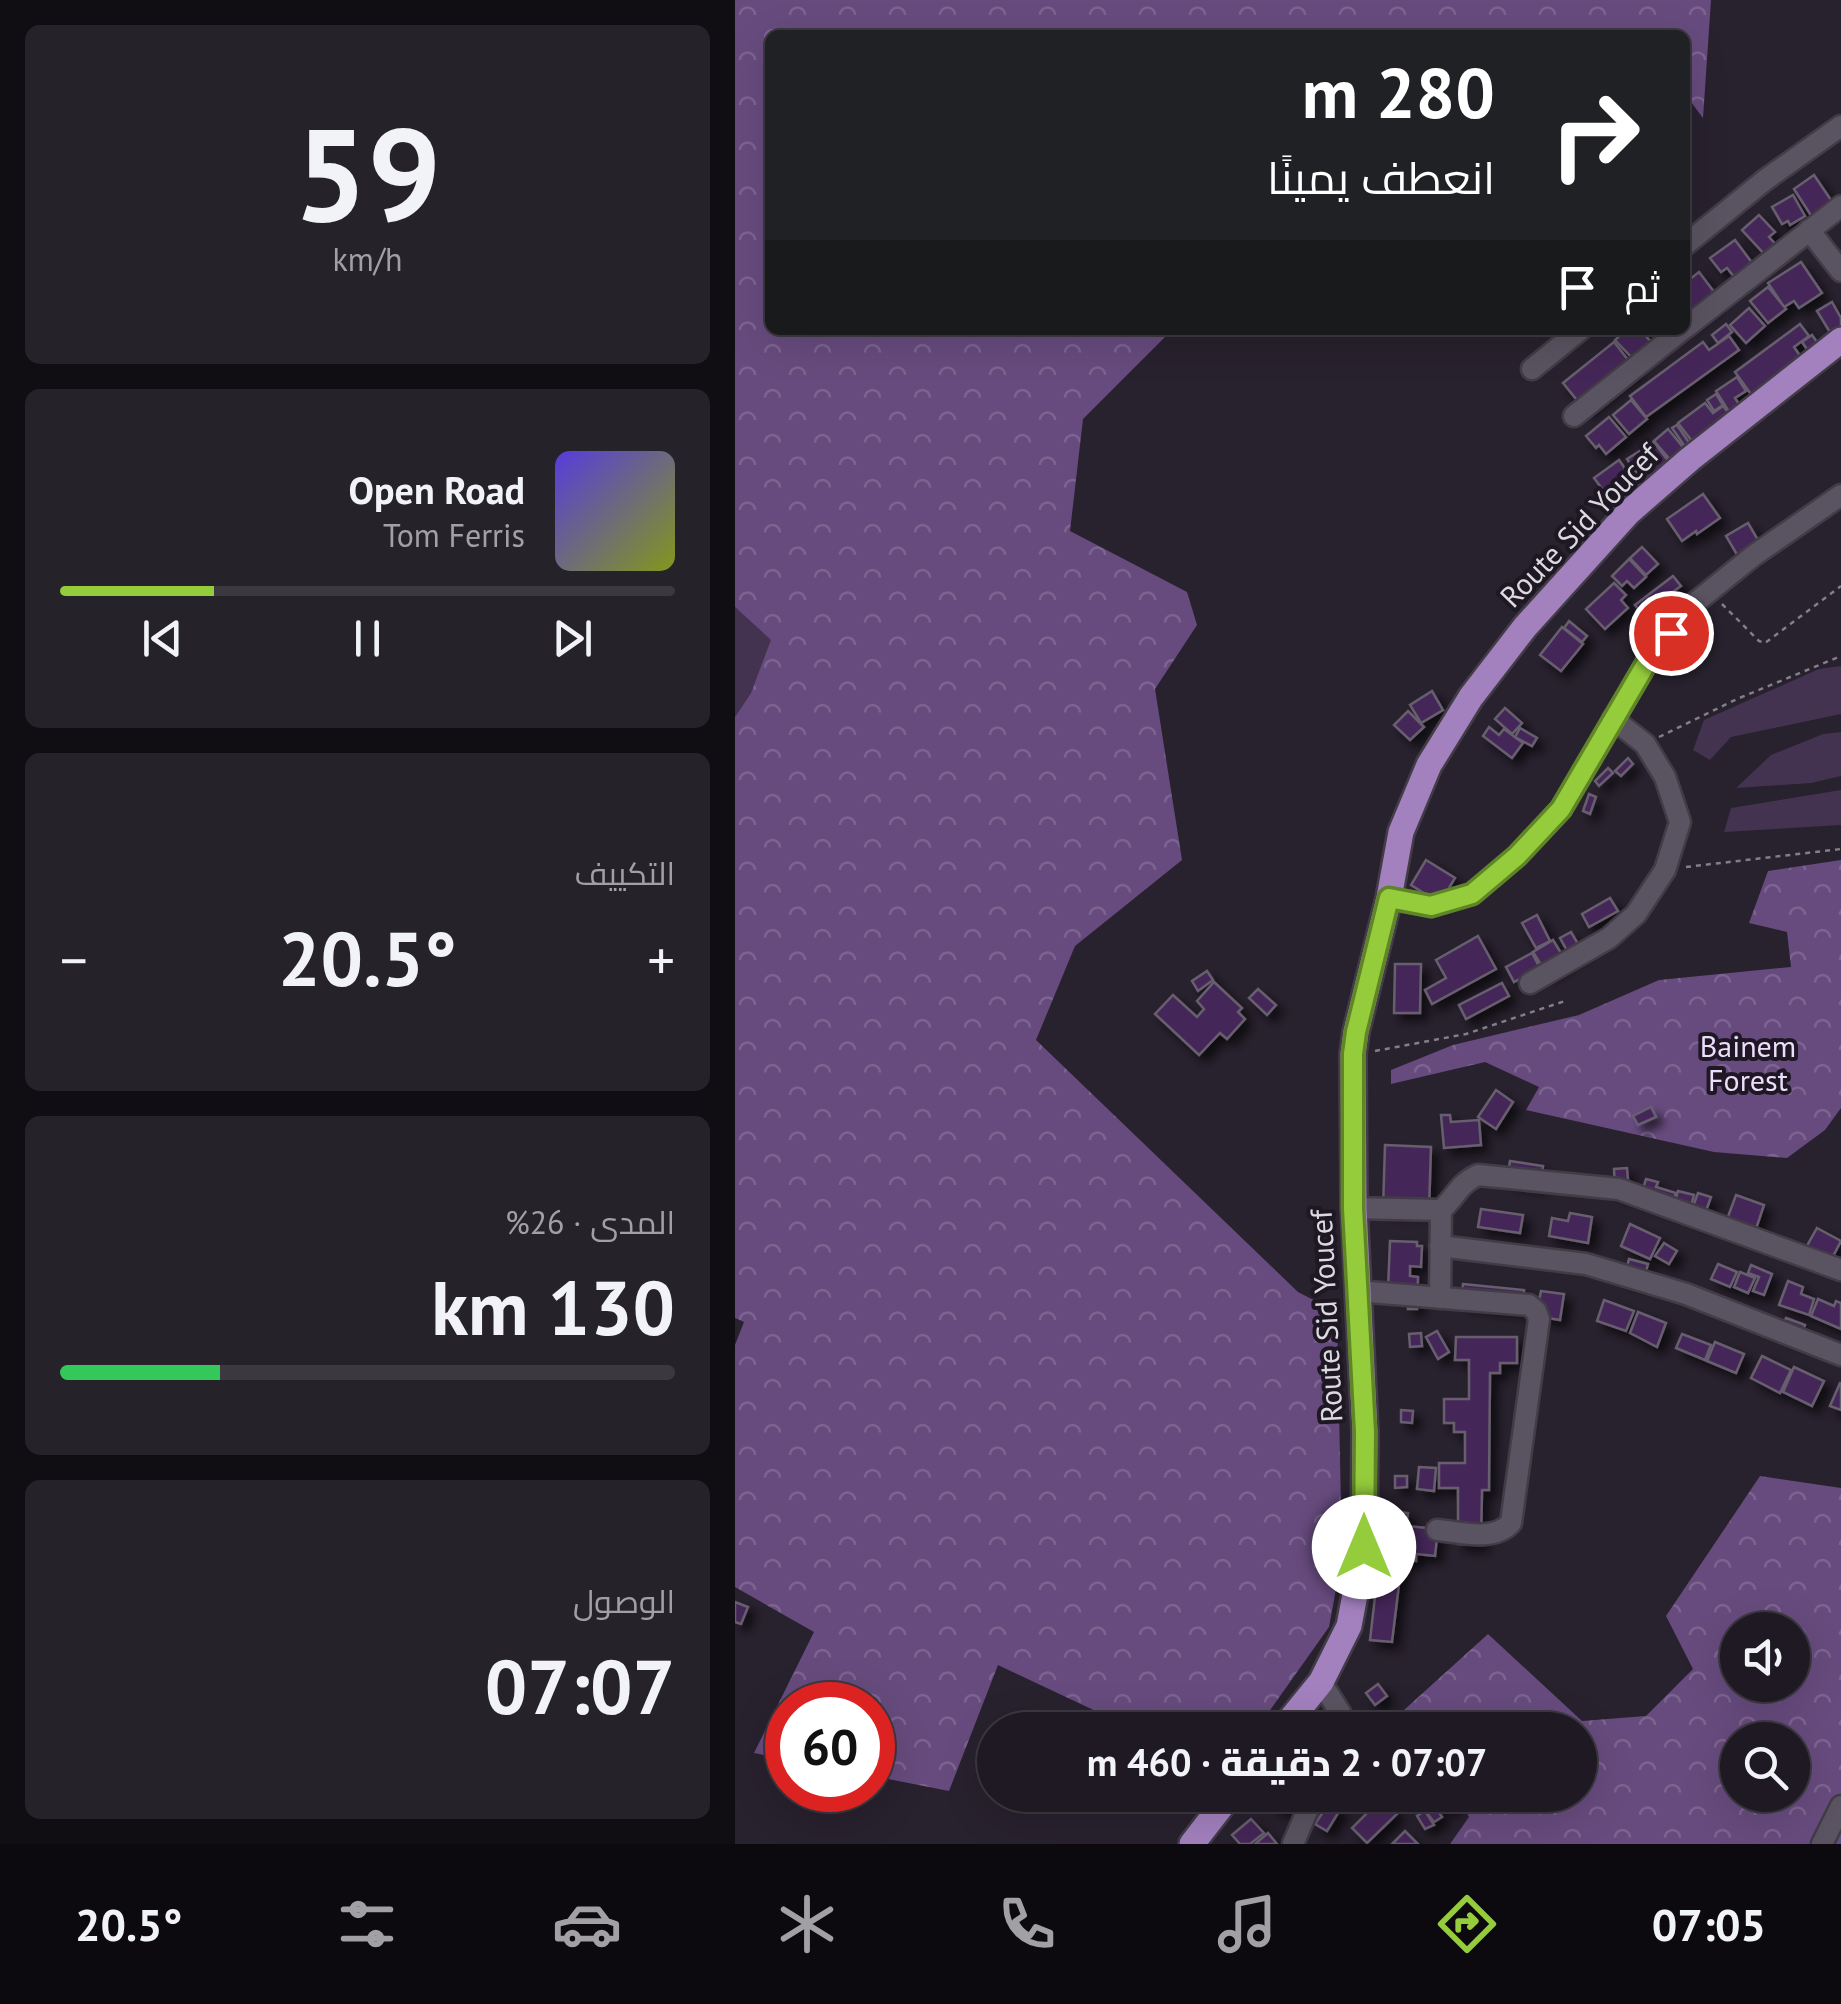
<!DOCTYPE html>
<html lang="ar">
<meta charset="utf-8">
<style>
:root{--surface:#1e1922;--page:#26222a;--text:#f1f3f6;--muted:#a1a0a5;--line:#3c3840;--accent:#94cc3c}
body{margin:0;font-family:"PT Sans",Cairo,sans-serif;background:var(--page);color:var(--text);direction:rtl;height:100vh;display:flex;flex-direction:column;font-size:38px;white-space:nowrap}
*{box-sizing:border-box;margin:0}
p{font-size:32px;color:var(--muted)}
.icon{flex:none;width:55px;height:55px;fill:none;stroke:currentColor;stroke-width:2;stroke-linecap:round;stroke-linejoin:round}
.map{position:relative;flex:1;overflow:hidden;direction:ltr}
.drawer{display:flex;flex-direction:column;gap:25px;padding:25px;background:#100e13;width:735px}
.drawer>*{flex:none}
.hud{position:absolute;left:30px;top:30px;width:925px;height:305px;border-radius:15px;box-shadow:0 10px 40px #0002,0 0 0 2px var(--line);direction:rtl;background:#202124;color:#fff;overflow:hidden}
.tools{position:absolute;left:985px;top:1612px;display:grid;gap:20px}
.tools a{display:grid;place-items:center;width:90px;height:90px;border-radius:50%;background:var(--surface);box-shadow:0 10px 40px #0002,0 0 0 2px var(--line);font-size:50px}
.speed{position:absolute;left:30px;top:1682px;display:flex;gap:20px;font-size:50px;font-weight:700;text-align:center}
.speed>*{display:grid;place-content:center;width:130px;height:130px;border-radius:50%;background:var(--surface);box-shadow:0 10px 40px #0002,0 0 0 2px var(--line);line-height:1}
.speed .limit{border:15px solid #d22;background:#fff;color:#111}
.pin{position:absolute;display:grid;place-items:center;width:85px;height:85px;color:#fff;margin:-42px;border:5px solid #fff;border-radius:50%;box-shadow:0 2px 10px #0007}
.me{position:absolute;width:110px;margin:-55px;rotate:0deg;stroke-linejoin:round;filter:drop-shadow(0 0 8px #0008)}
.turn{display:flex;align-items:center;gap:35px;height:210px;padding:0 30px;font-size:45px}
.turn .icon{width:130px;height:130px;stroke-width:2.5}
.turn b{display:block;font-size:70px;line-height:85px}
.then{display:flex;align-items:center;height:95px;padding:0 30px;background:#0003;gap:20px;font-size:38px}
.big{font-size:75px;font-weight:800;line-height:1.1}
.drawer .widget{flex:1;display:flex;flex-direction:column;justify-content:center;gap:15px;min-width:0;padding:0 35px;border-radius:15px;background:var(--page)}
.drawer .dial{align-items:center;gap:0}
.dial b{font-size:130px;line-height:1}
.song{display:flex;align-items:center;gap:30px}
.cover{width:120px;height:120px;border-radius:15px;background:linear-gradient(135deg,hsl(250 70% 55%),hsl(70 70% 35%))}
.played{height:10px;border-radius:5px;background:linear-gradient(90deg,var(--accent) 25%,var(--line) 25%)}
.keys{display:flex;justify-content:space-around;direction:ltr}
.heat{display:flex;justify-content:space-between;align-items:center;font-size:55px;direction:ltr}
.charge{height:15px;border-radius:8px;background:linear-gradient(90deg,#34c759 26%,var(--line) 0)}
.trip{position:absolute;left:242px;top:1712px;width:620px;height:100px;border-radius:50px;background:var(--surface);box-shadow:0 10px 40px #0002,0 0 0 2px var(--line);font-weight:800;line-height:100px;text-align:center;direction:rtl}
.dock{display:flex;height:160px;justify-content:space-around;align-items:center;background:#0c0a0e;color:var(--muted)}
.dock .icon{width:70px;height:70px}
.dock .current{color:var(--accent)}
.dock b{font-size:45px;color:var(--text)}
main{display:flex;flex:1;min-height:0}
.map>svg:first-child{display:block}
.green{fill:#433350}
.forest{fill:url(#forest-crowns);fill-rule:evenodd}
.building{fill:#442859;stroke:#675f6e;stroke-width:2.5;filter:url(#shadow)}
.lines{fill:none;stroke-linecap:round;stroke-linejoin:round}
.minor-casing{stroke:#423c47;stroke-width:25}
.major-casing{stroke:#423c47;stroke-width:30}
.path{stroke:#847e89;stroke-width:2.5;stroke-dasharray:5 5;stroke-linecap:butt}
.minor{stroke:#5a5361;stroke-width:20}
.major{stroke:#a381bf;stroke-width:25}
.route-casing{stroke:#608527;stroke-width:25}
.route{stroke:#94cc3c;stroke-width:18}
.labels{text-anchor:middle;stroke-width:8;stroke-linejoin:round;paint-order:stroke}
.street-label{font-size:30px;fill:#ddd9e1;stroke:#1e1824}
.park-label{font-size:30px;fill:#edddfd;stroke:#1e1824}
</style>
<main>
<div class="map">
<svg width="1106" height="1844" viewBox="0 0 1106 1844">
<defs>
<pattern id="forest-crowns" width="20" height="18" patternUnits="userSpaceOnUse" patternTransform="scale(2.5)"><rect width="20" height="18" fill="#674b7e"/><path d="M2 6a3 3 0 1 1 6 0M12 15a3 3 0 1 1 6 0" fill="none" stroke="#7c6490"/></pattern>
<filter id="shadow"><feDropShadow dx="7" dy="7" stdDeviation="5" flood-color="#0009"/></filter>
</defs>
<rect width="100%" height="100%" fill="#28212e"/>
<g class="green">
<polygon points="0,607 37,640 16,693 0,717"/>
<polygon points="1106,666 1106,714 996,737 975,760 958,750 969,720 1084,669"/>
<polygon points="1106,732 1106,776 1076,783 1001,788 1036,755 1088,734"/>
<polygon points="1106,790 1106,825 989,832 996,808"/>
</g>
<g class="forest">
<polygon points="0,0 976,0 968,118 950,94 950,35 35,35 35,330 437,330 348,419 335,531 452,592 462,625 420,689 447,860 340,946 301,1040 563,1292 602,1312 607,1557 594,1627 521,1730 401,1730 263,1665 214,1791 138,1776 138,1705 52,1705 52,1760 19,1753 79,1632 0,1587 0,1345 9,1322 0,1318 0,717 16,693 36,640 0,607"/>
<polygon points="1106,860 1106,1108 1090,1130 1052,1158 979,1152 791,1110 804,1087 750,1062 656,1084 656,1070 718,1045 844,1015 924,980 1056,967 1052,932 1014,923 1033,871"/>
<path d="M1025,1476L1106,1488V1844H715L734,1817L722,1795H845V1730H683L669,1710L753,1634L847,1721L911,1716L958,1669L931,1616ZM1002,1630H1058V1685H1002ZM1002,1740H1058V1795H1002Z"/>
</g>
<g class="building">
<polygon points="1079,175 1098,203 1077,217 1059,189"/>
<polygon points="1058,195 1070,216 1055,225 1053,221 1047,224 1037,207"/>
<polygon points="1024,215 1040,232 1034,237 1043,247 1032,257 1007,230"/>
<polygon points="1000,240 1018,264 1000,278 992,268 986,272 975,258"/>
<polygon points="1066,262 1087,293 1064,308 1059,301 1049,307 1033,283"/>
<polygon points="964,272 983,297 950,325 950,283"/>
<polygon points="1033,287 1051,309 1033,323 1015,301"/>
<polygon points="1097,302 1106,318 1106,327 1096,334 1082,311"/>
<polygon points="1014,308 1030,326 1011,343 995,325"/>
<polygon points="991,324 997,332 983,343 977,335"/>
<polygon points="1065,324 1074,336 1059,347 1068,360 1018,397 1000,372"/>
<polygon points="891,330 905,330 919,345 901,362 880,340"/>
<polygon points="1077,335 1084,345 1074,352 1067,342"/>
<polygon points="994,336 1004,350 911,417 895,396 968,342 974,350"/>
<polygon points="879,342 901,370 850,410 828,383"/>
<polygon points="1002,377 1011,391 1000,398 1007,409 996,415 981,391"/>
<polygon points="981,394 988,405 979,411 972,400"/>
<polygon points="896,400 912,419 894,434 878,415"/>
<polygon points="970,403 978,413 988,406 997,417 960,445 943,423"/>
<polygon points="874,417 891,437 871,454 864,445 861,448 851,436"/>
<polygon points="942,425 957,447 953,451 937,428"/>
<polygon points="933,429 952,452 938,463 919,441"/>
<polygon points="919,442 937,466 910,485 892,459"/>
<polygon points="884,460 904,488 880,506 859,478"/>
<polygon points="895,465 905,479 901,482 891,469"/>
<polygon points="968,494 985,518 962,534 961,531 947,541 932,519"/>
<polygon points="1013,523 1026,545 1004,558 991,536"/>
<polygon points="907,547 923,564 911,575 895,558"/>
<polygon points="894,559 911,577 899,588 892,581 887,586 877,576"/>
<polygon points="938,576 946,586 939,591 952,608 927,627 915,611 908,615 900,605"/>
<polygon points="879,583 891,595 886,600 893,608 870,629 851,609"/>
<polygon points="834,621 852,636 847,642 829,628"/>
<polygon points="827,627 848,644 826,671 805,655"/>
<polygon points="697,691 708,710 686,723 675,705"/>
<polygon points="770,708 787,723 777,734 760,719"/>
<polygon points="673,711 689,727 675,740 659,725"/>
<polygon points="754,727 764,735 769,729 788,743 777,758 748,736"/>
<polygon points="785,728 802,738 797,746 780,737"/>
<polygon points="893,758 898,764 886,776 880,771"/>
<polygon points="873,768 878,773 864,786 860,781"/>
<polygon points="854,794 861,797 855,814 848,811"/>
<polygon points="691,860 720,878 705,903 676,885"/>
<polygon points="875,898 883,911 854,927 847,914"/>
<polygon points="802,915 815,941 801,948 787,923"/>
<polygon points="836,932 846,949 835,956 825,938"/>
<polygon points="743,936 761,969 697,1004 690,990 711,978 701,960"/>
<polygon points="818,940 831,961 811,973 798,952"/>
<polygon points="797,953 805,968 779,982 771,967"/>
<polygon points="660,964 686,964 685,1013 659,1013"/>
<polygon points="472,971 478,980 463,991 457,981"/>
<polygon points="479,982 507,1008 503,1012 510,1019 492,1039 485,1033 464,1055 420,1014 438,995 462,1017 469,1009 462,1001"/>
<polygon points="767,983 774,996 731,1019 724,1005"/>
<polygon points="523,989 541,1005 532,1015 514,998"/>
<polygon points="761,1090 778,1102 761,1129 743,1117"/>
<polygon points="916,1107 921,1117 903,1125 898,1116"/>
<polygon points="706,1115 715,1115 716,1122 744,1120 746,1145 709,1148"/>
<polygon points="650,1145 696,1147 694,1210 648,1209"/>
<polygon points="775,1161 808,1166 805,1185 772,1180"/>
<polygon points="892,1168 894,1192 880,1193 879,1169"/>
<polygon points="911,1179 923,1182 921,1187 941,1193 936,1207 905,1199"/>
<polygon points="943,1191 959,1195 954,1213 938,1208"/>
<polygon points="963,1193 976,1197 967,1222 954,1217"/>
<polygon points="1001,1195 1029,1205 1020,1232 991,1222"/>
<polygon points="746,1209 788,1215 785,1233 743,1227"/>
<polygon points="835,1213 857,1217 853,1243 814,1236 817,1218 833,1221"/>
<polygon points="895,1224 925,1238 915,1259 886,1246"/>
<polygon points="1082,1228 1106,1241 1094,1264 1069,1251"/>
<polygon points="655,1241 682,1242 682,1246 687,1246 686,1267 675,1266 675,1276 683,1277 682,1309 673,1309 673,1301 653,1289"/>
<polygon points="929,1243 942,1251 934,1264 920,1256"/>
<polygon points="894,1259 913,1264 908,1282 889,1277"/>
<polygon points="983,1264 1002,1272 995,1287 976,1279"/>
<polygon points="1016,1265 1037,1274 1029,1295 1018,1291 1024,1277 1013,1273"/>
<polygon points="1005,1272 1020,1278 1013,1293 999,1287"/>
<polygon points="1053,1281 1068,1287 1066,1294 1079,1299 1074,1315 1044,1305"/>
<polygon points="728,1284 789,1290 787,1310 726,1302"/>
<polygon points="806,1291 829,1294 825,1320 801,1316"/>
<polygon points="1083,1299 1099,1306 1101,1301 1106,1303 1106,1329 1076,1316"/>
<polygon points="869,1300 899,1311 891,1331 862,1321"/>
<polygon points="903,1312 931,1323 922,1347 895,1333"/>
<polygon points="1051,1318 1070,1325 1064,1340 1045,1333"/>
<polygon points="702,1331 714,1352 703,1359 691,1337"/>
<polygon points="686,1333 687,1346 675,1347 674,1334"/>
<polygon points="947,1334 976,1345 970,1360 941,1348"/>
<polygon points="721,1337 782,1337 782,1363 765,1363 765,1373 755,1373 754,1490 747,1490 746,1545 723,1544 723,1488 704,1488 704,1463 730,1463 730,1432 719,1432 719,1423 709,1423 709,1399 734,1399 734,1360 720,1360"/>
<polygon points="980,1342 1009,1354 1001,1373 972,1361"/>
<polygon points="1027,1356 1056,1370 1045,1393 1016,1378"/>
<polygon points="1059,1367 1089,1381 1077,1406 1048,1392"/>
<polygon points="1105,1383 1106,1383 1106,1410 1095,1406"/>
<polygon points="666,1410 678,1411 677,1423 666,1422"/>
<polygon points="684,1467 701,1468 699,1491 682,1489"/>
<polygon points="660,1476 672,1476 672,1487 660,1488"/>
<polygon points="650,1510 673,1513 671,1526 703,1529 700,1556 681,1554 681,1561 667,1560 657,1642 635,1640"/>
<polygon points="0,1602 13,1607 6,1624 0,1622"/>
<polygon points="643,1684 652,1696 640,1705 631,1693"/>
<polygon points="531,1795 560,1795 548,1811 530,1797"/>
<polygon points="709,1795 720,1795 723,1801 709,1810 702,1799"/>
<polygon points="647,1798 662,1814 632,1843 617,1828"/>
<polygon points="594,1803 605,1810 592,1831 580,1824"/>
<polygon points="700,1807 707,1817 699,1822 692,1813"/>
<polygon points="690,1811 699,1825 690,1829 682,1816"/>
<polygon points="516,1819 529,1833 515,1844 505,1844 497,1835"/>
<polygon points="670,1831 683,1844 657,1844"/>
<polygon points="533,1833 542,1844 520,1844"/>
</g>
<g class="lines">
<defs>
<g id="minor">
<polyline points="1074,230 1106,271"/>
<polyline points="950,245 1030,180 1106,126"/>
<polyline points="950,328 1106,206"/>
<polyline points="797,369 845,330"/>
<polyline points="839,416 947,330"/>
<polyline points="654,898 696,906 737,894 782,856 826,809 911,664 961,602 1018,556 1106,495"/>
<polyline points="795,983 874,938 901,914 930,870 945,822 930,777 910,744 878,719"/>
<path d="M619,1208L706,1210C721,1197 723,1184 743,1175L884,1189L1106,1270"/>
<polyline points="705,1246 851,1264 951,1294 1106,1355"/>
<path d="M622,1291L794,1305L801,1311L804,1319L776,1523C758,1542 726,1532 702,1530"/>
<polyline points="705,1298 706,1210"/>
<polyline points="586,1682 606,1714 605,1730"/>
<polyline points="558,1844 579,1795"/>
<polyline points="1087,1844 1106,1806"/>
</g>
<g id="major">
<polyline points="547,1730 586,1682 614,1626 629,1547 630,1432 619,1208 618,1054 621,1032 654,898 666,832 694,765 736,697 790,627 893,513 955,459 1106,340"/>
<polyline points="457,1844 495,1795"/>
</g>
</defs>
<use href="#minor" class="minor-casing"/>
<use href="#major" class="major-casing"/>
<g class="path">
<polyline points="987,604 1024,641 1030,643 1106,586"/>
<polyline points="924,737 1002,699 1106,656"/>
<polyline points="951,867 1106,849"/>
<polyline points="640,1051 731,1034 833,1000"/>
</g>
<use href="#minor" class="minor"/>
<use href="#major" class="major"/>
</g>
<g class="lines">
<defs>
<polyline id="route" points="629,1547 630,1432 618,1208 618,1054 621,1032 654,898 696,906 737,894 782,856 826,809 911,664 936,633"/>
</defs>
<use href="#route" class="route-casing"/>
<use href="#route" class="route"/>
</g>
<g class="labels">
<g class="street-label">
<text transform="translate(845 526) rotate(-46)" y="10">Route Sid Youcef</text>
<text transform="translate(592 1316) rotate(-93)" y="10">Route Sid Youcef</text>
</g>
<g class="park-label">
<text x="1013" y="1057">Bainem<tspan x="1013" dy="34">Forest</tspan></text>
</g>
</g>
</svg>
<div class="tools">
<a><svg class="icon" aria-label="sound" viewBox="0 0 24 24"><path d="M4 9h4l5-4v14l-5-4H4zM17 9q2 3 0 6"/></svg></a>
<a><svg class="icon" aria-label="search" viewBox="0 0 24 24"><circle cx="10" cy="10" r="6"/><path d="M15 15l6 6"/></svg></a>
</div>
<div class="speed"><div class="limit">60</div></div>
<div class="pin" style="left:936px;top:633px;background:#d93025"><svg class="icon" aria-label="arrive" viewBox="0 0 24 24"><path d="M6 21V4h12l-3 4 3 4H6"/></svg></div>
<svg class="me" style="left:629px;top:1547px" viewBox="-20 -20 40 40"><circle r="19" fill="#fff"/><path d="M0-13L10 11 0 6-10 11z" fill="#94cc3c"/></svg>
<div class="trip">07:07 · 2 دقيقة · 460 m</div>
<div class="hud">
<div class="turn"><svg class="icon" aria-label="right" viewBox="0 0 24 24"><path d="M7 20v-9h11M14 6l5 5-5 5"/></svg><div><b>280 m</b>انعطف يمينًا</div></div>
<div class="then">ثم<svg class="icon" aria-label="arrive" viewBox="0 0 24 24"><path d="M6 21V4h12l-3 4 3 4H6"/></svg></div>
</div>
</div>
<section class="drawer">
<div class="widget dial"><b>59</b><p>km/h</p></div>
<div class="widget">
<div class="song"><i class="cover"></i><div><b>Open Road</b><p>Tom Ferris</p></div></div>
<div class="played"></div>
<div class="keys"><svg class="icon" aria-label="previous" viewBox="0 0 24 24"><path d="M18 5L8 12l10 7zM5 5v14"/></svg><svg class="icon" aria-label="pause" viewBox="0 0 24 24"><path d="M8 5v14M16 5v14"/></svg><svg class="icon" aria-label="next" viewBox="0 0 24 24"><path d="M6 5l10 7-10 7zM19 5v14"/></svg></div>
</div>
<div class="widget"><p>التكييف</p>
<div class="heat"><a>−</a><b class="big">20.5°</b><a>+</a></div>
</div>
<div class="widget"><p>المدى · 26%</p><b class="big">130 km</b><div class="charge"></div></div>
<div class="widget"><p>الوصول</p><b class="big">07:07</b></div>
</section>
</main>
<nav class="dock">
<b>07:05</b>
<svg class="icon current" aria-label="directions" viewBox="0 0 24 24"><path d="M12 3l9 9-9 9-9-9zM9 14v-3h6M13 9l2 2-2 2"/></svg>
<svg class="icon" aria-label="music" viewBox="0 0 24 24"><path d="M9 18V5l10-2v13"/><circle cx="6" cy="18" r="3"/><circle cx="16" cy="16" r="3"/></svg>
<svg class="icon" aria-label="phone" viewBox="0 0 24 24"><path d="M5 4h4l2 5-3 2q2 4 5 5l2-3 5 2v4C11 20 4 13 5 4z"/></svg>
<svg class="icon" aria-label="climate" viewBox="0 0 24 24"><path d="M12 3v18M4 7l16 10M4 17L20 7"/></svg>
<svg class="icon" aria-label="car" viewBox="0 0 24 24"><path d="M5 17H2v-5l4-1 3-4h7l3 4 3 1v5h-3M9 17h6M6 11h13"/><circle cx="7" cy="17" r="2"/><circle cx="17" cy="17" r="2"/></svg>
<svg class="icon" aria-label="filters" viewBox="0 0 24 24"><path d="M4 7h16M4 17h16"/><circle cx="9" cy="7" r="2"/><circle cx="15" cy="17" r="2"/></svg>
<b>20.5°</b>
</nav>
